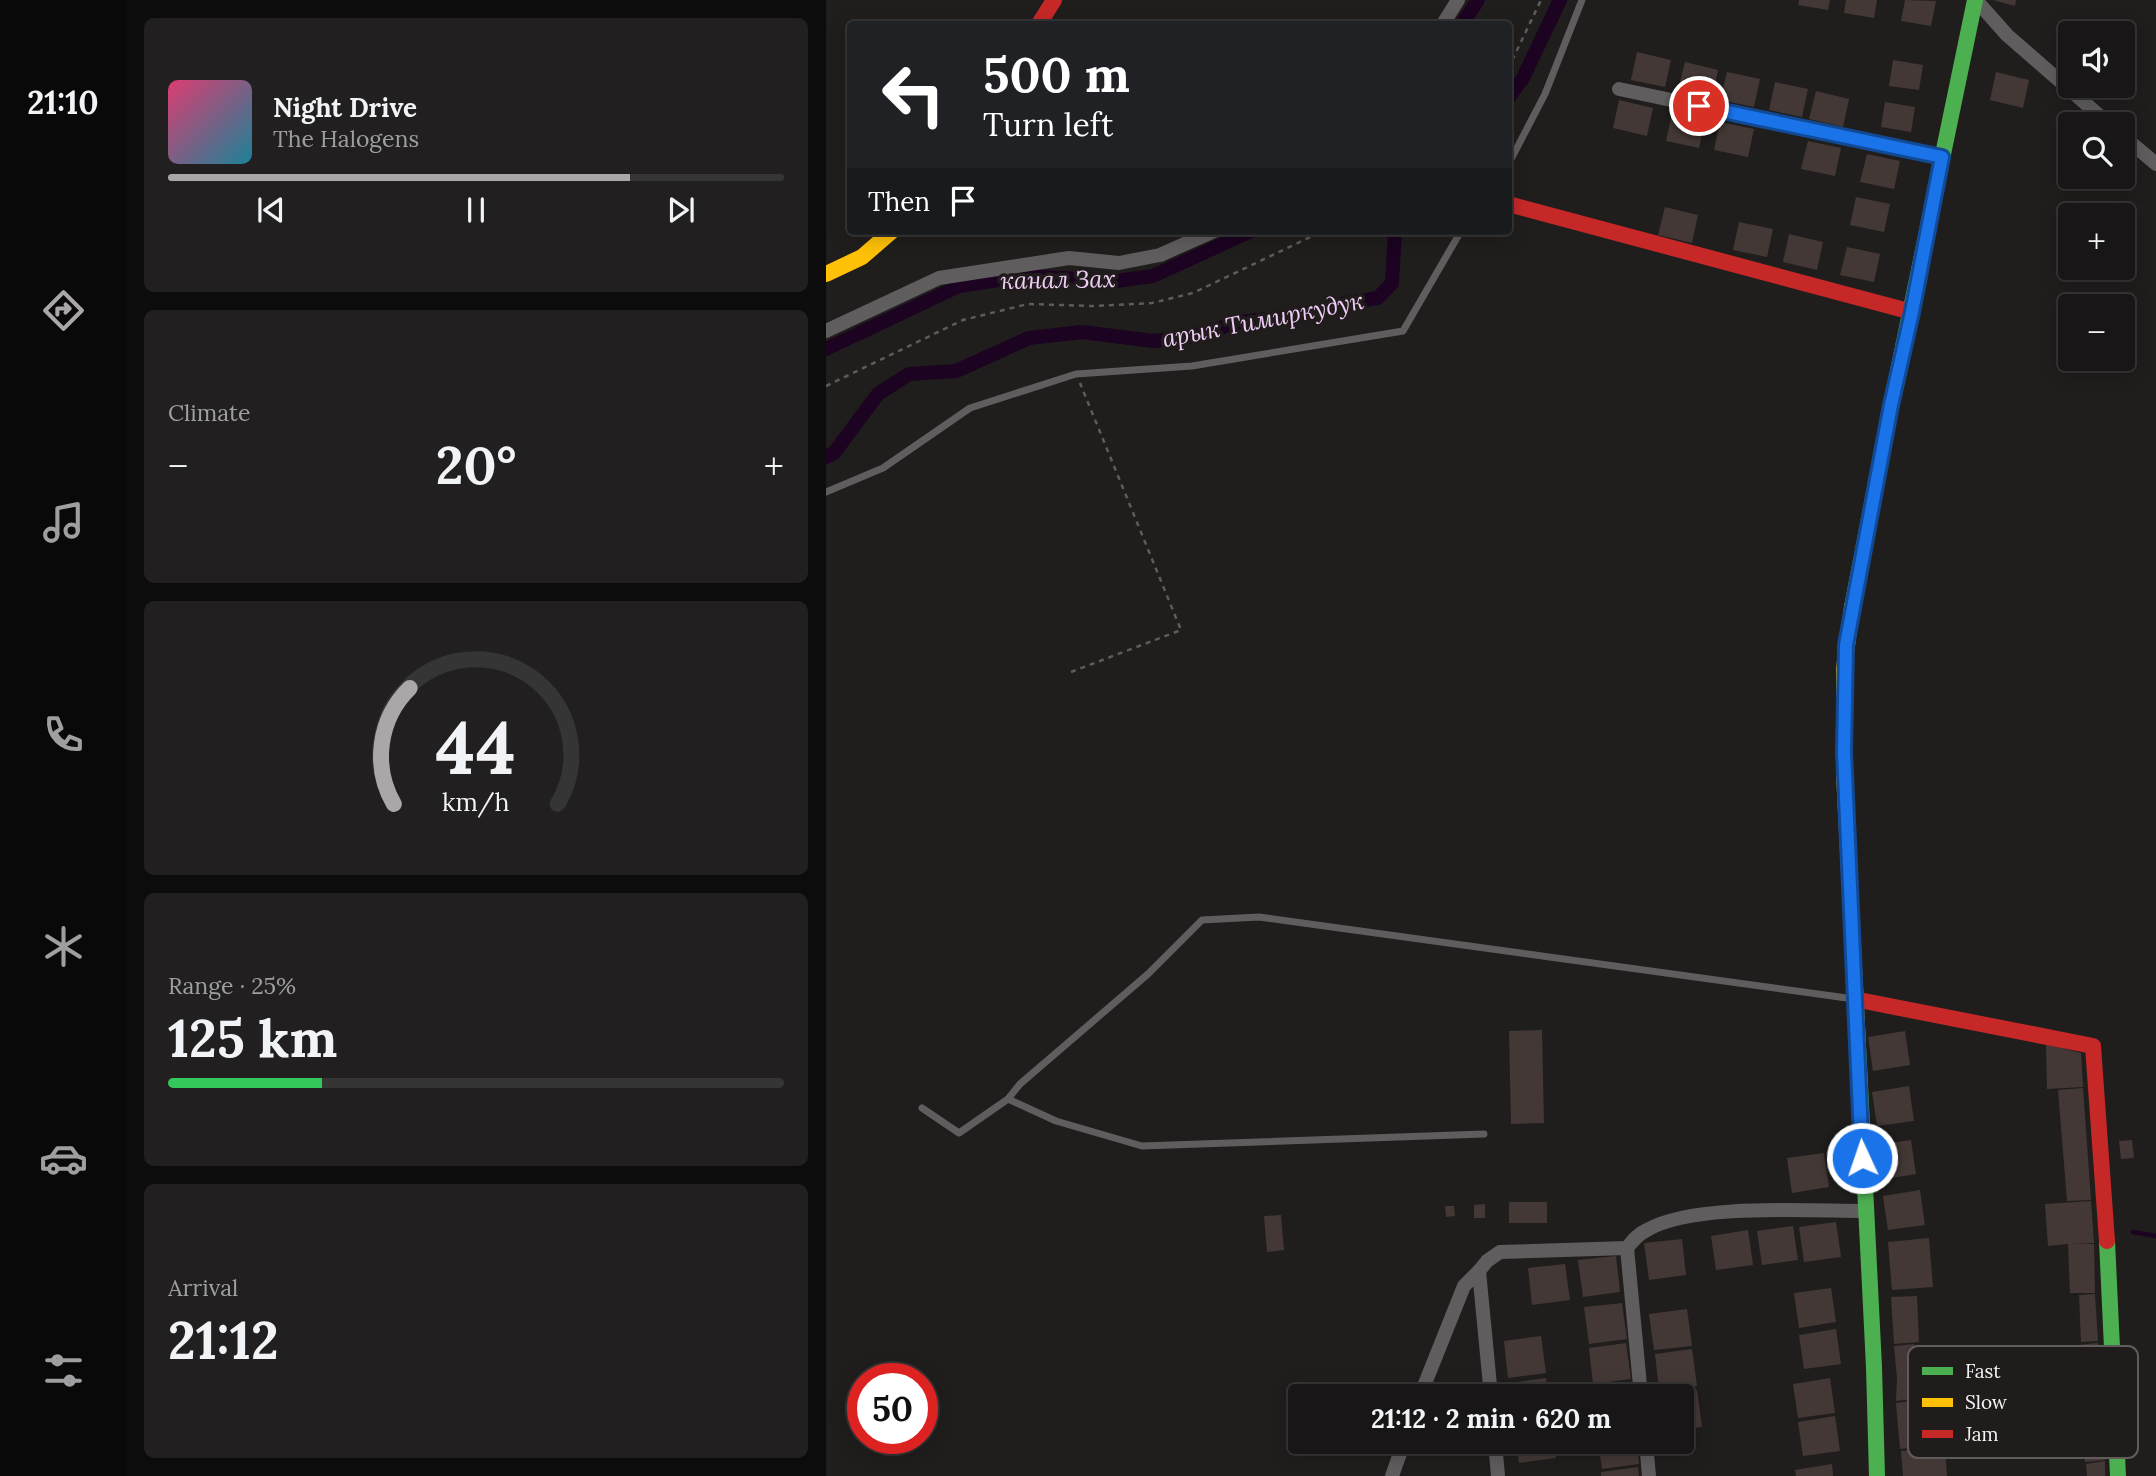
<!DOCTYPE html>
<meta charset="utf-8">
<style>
:root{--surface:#181616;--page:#211f1f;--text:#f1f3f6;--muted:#9f9fa1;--line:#363535;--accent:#aba7a8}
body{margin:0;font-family:Lora,serif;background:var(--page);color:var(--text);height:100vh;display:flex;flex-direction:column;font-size:26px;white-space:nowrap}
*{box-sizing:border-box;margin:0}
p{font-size:23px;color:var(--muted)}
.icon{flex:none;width:38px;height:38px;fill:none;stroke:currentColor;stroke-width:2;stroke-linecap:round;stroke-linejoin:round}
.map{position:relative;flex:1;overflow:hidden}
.details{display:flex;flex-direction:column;gap:18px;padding:18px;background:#0d0c0c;width:700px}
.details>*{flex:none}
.top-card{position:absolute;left:21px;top:21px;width:665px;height:214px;border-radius:7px;box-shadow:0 4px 18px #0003,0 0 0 2px var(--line);background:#202124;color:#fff;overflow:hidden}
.buttons{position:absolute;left:1232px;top:21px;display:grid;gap:14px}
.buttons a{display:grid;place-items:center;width:77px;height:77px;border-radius:7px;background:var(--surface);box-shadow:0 4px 18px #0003,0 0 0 2px var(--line);font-size:35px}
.speed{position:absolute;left:21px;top:1363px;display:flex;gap:14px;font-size:35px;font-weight:700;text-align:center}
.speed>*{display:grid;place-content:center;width:91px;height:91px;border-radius:50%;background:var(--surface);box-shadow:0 4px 18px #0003,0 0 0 2px var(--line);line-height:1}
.speed .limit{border:10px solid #d22;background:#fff;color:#111}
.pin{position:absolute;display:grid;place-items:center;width:60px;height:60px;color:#fff;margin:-30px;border:4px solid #fff;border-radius:50%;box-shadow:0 2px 7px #0007}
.me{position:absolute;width:77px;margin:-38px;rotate:357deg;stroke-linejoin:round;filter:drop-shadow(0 0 5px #0008)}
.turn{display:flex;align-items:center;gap:24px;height:147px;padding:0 21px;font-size:32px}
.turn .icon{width:91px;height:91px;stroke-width:2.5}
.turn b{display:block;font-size:49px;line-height:60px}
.then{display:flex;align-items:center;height:66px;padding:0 21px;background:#0003;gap:14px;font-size:26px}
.big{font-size:52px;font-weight:700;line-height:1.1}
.details .card{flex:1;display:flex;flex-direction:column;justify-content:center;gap:10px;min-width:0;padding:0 24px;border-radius:10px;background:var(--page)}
.details .dial{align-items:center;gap:0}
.dial svg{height:182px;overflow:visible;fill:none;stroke:var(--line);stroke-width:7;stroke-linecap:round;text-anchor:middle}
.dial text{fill:var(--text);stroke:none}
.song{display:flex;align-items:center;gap:21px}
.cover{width:84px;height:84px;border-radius:10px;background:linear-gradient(135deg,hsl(340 70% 55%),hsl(190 70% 35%))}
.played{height:7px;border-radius:4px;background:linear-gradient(90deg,var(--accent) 75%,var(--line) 75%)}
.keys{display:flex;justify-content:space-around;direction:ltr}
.heat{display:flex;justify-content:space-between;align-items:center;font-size:38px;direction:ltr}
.charge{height:10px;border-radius:5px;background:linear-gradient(90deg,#34c759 25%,var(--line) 0)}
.trip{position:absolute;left:462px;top:1384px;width:406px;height:70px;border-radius:7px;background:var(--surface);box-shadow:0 4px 18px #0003,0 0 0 2px var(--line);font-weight:700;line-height:70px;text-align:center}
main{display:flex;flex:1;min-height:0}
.dock{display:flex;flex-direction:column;width:126px;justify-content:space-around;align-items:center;background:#0a0909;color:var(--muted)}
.dock .icon{width:49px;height:49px}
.dock .active{color:var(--accent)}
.dock b{font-size:32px;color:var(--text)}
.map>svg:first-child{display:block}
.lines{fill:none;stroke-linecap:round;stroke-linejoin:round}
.stream{stroke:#1b0321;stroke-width:4.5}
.canal{stroke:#1b0321;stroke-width:14}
.building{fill:#433835}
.path{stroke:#5d5b5b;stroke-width:2.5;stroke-dasharray:5 5;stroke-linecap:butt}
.lane{stroke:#605d5e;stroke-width:7}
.street{stroke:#605d5e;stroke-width:14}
.fast{stroke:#4caf50;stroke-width:16}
.slow{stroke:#ffc107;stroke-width:16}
.jam{stroke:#c62828;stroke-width:16}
.route-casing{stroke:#114b97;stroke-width:18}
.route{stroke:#1a73e8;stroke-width:12}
.labels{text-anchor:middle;stroke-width:7;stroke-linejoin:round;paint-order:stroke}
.water-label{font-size:24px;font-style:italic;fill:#f1cef8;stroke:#211c1c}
.key{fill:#211c1c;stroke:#615c5c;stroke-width:2}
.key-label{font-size:19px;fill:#f6f2f3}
</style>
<main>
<nav class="dock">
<b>21:10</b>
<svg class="icon active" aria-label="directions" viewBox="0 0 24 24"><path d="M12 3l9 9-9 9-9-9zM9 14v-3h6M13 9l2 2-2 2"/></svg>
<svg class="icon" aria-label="music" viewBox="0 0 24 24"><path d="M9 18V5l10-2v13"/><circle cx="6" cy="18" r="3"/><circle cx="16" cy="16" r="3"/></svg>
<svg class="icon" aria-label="phone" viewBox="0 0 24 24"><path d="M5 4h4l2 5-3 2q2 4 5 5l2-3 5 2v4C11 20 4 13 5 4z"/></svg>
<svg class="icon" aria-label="climate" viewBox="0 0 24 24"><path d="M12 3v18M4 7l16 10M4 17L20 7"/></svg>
<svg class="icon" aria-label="car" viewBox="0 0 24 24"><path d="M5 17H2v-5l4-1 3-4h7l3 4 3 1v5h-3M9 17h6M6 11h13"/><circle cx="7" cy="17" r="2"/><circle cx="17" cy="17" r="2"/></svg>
<svg class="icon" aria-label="filters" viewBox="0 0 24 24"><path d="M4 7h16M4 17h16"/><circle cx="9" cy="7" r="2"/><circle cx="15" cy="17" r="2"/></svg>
</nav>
<section class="details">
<div class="card">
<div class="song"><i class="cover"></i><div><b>Night Drive</b><p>The Halogens</p></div></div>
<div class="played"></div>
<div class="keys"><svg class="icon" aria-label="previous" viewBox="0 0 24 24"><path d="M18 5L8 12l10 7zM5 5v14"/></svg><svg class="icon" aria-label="pause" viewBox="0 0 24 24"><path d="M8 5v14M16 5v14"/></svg><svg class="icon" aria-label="next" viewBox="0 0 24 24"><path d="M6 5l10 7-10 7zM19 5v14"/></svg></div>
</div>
<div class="card"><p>Climate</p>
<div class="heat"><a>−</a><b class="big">20°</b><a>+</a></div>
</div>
<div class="card dial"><svg viewBox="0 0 100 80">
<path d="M14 69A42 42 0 1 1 86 69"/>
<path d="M14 69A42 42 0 0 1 21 18" stroke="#aba7a8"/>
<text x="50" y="56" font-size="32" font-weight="700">44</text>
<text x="50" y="72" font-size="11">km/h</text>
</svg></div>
<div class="card"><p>Range · 25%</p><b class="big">125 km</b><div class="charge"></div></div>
<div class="card"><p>Arrival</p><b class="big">21:12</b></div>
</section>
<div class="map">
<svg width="1330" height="1476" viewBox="0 0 1330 1476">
<rect width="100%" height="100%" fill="#201d1d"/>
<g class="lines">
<polyline class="stream" points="1307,1232 1330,1236"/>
<g class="canal">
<polyline points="636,24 652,0"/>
<polyline points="682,98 697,78 734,0"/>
<polyline points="0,349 133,286 199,276 290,281 327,276 425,231"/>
<polyline points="0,457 8,453 52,394 83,374 130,371 203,338 256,332 327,341 364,337 414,322 479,315 515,304 552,298 566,283 569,231"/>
</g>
</g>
<g class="building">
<polygon points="973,0 1004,0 1002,10 972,5"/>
<polygon points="1020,0 1051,0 1048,18 1018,13"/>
<polygon points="1079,0 1110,1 1105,26 1075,21"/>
<polygon points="1167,0 1190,0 1189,6"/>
<polygon points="811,52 845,60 839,87 805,80"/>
<polygon points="1067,60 1097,65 1093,90 1063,86"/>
<polygon points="859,62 892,70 886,97 852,90"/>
<polygon points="901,72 934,79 928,107 894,100"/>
<polygon points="1170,72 1203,80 1197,108 1164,100"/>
<polygon points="949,82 982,89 976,117 943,110"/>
<polygon points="990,91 1023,99 1017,127 983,119"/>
<polygon points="793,100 827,108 821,136 787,128"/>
<polygon points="1059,102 1089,107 1085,132 1055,127"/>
<polygon points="846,113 879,120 873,148 840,141"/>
<polygon points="894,122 928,129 922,157 888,150"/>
<polygon points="982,141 1015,148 1009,176 975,169"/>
<polygon points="1041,154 1074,161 1068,189 1034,182"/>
<polygon points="1030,197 1064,204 1058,232 1024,225"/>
<polygon points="839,207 872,215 866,243 832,235"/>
<polygon points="913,222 947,229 941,257 907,250"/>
<polygon points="963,234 997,242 991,270 957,262"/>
<polygon points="1021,247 1054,254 1048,282 1014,275"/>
<polygon points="716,1030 718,1123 685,1124 683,1031"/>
<polygon points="1079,1031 1084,1065 1047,1071 1042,1037"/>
<polygon points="1220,1044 1255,1053 1257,1087 1221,1089"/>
<polygon points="1083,1086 1088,1121 1051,1126 1046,1092"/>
<polygon points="1257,1088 1265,1200 1241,1201 1232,1090"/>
<polygon points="1085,1140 1090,1174 1054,1180 1048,1145"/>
<polygon points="1306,1140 1308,1158 1295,1159 1293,1141"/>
<polygon points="998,1153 1003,1187 966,1193 961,1158"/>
<polygon points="1094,1190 1099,1225 1062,1230 1057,1196"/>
<polygon points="1265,1201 1268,1243 1246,1244 1268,1244 1269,1293 1244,1293 1242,1244 1222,1246 1219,1204"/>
<rect x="683" y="1202" width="38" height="21"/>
<polygon points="659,1204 659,1218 648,1218 648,1205"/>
<polygon points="619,1206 628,1206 629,1216 620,1217"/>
<polygon points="455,1215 458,1250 441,1252 438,1216"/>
<polygon points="1010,1222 1015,1257 978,1262 973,1227"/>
<polygon points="967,1226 972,1260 936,1265 931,1231"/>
<polygon points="922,1230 927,1265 890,1270 885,1236"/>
<polygon points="1103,1238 1107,1287 1066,1290 1062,1242"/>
<polygon points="856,1239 860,1275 823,1280 818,1243"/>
<polygon points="790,1256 794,1292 757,1297 752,1260"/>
<polygon points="739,1264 744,1300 706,1305 702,1268"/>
<polygon points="1005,1288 1010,1322 973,1328 968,1293"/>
<polygon points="1269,1294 1272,1341 1255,1342 1253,1295"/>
<polygon points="1091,1296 1093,1342 1068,1344 1065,1297"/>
<polygon points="796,1303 801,1339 763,1344 758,1307"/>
<polygon points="861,1309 866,1346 828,1350 823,1314"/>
<polygon points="1010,1329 1015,1364 978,1369 973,1335"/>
<polygon points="715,1336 720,1373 682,1378 678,1341"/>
<polygon points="800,1343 805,1379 767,1384 763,1348"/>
<polygon points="1272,1343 1274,1387 1216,1393 1212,1349"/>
<polygon points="1088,1344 1091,1375 1077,1378 1094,1376 1096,1398 1070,1401 1071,1378 1068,1346"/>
<polygon points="866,1349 871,1386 833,1390 829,1354"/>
<polygon points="720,1378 723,1396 685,1396 683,1383"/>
<polygon points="1004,1378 1009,1413 972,1418 967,1384"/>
<polygon points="871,1390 876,1427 856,1429 856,1396 835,1395"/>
<polygon points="1092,1400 1098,1446 1074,1449 1070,1403"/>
<polygon points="1009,1416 1014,1451 977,1456 972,1422"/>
<polygon points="1277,1440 1279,1460 1259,1462 1257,1441"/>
<polygon points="690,1442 728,1442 730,1458 693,1463"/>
<polygon points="772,1442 811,1442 813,1464 776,1469"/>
<polygon points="1119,1448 1121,1476 1077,1476 1075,1451"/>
<polygon points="1279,1461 1279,1476 1261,1476 1260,1464"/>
<polygon points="1006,1464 1007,1476 970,1476 969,1470"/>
<polygon points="812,1467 813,1476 775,1476 775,1472"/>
</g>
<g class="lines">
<g class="path">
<polyline points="682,69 715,0"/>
<polyline points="0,386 137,320 202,304 267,306 326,303 367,293 497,231"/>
<polyline points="245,672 355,630 254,383"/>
</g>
<g class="lane">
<polyline points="682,165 719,94 756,0"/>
<polyline points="0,492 57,468 144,408 250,374 366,366 577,331 635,231"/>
<polyline points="182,1099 230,1121 316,1146 658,1134"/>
<polyline points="96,1108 133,1133 182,1099 194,1084 322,974 376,920 433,917 1028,999"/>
</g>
<g class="street">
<polyline points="1150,0 1181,35 1283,124"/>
<polyline points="617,24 632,0"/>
<polyline points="793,89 1116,157"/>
<polyline points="1297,136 1330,164"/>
<polyline points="0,331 113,278 243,258 293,263 334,255 388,231"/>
<path d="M801,1248C807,1240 812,1234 821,1230C867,1203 984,1211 1039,1211"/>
<polyline points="801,1248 815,1396"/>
<polyline points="594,1396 638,1286 653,1271"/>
<polyline points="665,1396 653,1271 661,1261 674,1252 801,1248"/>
<polyline points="669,1442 672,1476"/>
<polyline points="820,1442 823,1476"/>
<polyline points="566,1476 578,1442"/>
</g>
<g class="fast">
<polyline points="1026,607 1065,405 1149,0"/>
<polyline points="1032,1045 1048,1367 1051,1476"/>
<polyline points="1281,1241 1292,1476"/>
</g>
<g class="slow">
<polyline points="0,274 36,257 66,231"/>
<polyline points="1026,607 1018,669 1018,773 1032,1045"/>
</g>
<g class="jam">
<polyline points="213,24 228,0"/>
<polyline points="682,204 1086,312"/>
<polyline points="1028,999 1267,1046 1281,1241"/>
</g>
</g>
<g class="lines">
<defs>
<polyline id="route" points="873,106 1116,157 1086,312 1065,405 1020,645 1018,752 1036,1158"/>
</defs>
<use href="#route" class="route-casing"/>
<use href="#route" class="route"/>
</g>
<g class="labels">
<g class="water-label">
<text transform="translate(232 280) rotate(-1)" y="8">канал Зах</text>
<text transform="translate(437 320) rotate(-11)" y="8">арык Тимиркудук</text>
</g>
</g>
<rect x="1082" y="1346" width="230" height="112" rx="10" class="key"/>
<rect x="1096" y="1367" width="31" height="8" fill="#4caf50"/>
<rect x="1096" y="1398" width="31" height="9" fill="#ffc107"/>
<rect x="1096" y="1430" width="31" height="8" fill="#c62828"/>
<g class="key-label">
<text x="1139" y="1378">Fast</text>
<text x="1139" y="1409">Slow</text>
<text x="1139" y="1441">Jam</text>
</g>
</svg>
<div class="buttons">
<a><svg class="icon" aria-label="sound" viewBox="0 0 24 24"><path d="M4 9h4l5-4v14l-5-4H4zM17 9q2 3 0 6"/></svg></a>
<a><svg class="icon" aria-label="search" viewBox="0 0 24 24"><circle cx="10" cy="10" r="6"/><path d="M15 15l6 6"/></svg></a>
<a>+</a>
<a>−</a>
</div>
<div class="speed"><div class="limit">50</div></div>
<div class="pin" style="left:873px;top:106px;background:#d93025"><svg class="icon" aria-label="arrive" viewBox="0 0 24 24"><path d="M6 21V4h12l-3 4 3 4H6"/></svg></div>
<svg class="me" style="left:1036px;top:1158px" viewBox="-20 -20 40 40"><circle r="17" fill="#1a73e8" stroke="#fff" stroke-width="3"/><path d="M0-11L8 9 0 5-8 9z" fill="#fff"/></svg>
<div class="trip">21:12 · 2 min · 620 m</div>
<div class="top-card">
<div class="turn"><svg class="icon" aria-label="left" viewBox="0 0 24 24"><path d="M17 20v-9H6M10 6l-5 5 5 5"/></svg><div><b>500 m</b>Turn left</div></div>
<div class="then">Then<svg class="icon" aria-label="arrive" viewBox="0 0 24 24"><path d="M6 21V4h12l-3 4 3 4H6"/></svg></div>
</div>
</div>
</main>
